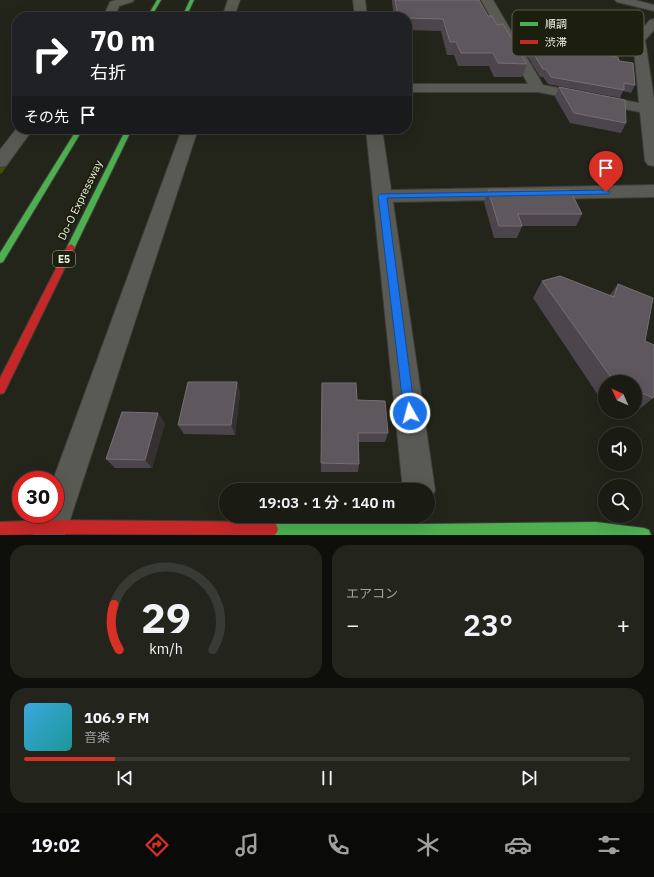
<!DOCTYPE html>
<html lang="ja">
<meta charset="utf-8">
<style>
:root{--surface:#1a1c14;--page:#23251d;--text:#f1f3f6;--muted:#9fa1a0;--line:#383a34;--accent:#d93025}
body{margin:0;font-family:"IBM Plex Sans","Noto Sans JP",sans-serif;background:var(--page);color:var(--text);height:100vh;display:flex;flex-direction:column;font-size:15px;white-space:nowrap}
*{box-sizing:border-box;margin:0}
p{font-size:13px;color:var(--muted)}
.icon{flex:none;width:22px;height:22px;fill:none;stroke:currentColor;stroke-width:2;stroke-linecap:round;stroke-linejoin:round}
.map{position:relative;height:535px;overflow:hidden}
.drawer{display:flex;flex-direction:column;gap:10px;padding:10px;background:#0e0f0b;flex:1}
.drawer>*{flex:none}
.banner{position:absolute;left:12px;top:12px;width:400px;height:122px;border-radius:16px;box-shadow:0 4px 16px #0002,0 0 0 1px var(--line);background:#202124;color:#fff;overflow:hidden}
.needle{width:26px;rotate:315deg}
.tools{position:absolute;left:598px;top:375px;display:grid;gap:8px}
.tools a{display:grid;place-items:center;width:44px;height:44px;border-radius:50%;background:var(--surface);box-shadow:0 4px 16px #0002,0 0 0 1px var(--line);font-size:20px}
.speed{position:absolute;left:12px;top:471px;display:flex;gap:8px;font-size:20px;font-weight:700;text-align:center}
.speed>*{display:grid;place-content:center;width:52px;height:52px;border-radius:50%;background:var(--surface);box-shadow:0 4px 16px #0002,0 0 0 1px var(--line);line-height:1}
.speed .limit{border:6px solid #d22;background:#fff;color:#111}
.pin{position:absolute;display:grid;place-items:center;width:34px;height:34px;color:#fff;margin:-41px -17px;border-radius:50% 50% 50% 0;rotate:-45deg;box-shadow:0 0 4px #0007}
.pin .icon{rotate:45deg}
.me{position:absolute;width:44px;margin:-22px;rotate:353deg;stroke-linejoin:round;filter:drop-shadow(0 0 3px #0008)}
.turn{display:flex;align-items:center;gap:14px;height:84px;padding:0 12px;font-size:18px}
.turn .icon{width:52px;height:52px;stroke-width:2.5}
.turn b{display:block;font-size:28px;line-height:34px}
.then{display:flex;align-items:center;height:38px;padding:0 12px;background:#0003;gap:8px;font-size:15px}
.big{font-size:30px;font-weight:600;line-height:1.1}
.drawer .tile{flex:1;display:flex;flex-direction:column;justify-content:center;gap:6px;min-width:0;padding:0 14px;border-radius:16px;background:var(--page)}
.drawer .dial{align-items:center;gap:0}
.dial svg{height:104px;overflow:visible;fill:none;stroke:var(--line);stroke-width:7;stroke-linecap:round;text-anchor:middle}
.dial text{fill:var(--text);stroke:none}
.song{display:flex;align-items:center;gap:12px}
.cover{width:48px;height:48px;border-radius:6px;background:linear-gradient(135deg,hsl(200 70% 55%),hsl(180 70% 35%))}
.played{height:4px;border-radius:2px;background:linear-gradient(90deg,var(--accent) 15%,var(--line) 15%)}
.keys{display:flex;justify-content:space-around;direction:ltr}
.heat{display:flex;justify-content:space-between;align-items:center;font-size:22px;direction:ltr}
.drawer .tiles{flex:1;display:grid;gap:10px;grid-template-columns:1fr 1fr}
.tile:last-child{grid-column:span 2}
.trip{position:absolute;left:219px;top:483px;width:216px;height:40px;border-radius:20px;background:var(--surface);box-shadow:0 4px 16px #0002,0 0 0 1px var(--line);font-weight:600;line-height:40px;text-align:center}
.tabs{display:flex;height:64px;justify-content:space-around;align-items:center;background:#0a0b08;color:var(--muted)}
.tabs .icon{width:28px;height:28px}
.tabs .active{color:var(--accent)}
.tabs b{font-size:18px;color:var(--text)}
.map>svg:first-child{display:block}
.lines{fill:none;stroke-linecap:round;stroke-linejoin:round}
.stream{fill:#464e05;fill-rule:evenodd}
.street-casing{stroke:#3d3e37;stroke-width:2}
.fast-casing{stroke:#3d3e37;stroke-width:2}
.jam-casing{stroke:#3d3e37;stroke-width:2}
.street{fill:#595a53;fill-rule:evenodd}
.fast{fill:#4caf50;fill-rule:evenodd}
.jam{fill:#c62828;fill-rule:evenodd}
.wall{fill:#4d454c}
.shaded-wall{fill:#353032}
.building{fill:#5e575d;stroke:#757072}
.route{fill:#1a73e8;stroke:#114b97}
.labels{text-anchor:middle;stroke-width:4;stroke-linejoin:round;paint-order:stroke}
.shield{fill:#1c1f0e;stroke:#afb2a4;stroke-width:1}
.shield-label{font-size:10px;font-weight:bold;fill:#eef1e5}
.street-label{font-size:11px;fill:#eef1e5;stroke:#1c1f0e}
.key{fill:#1c1f0e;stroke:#5b5e4e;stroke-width:1}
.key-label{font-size:11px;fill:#eef1e5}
</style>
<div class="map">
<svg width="654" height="535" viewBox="0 0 654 535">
<rect width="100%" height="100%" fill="#23251b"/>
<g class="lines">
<polygon class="stream" points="9,157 12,159 2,173 0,174 0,168 7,158"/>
<defs>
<g id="street">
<polygon points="116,0 134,0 132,2 119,6 115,17 103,17 110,2"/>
<polygon points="228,0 240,0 234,17 222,17"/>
<polygon points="353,0 365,0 367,17 355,17"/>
<polygon points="481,0 493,0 543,85 639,103 633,39 650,20 654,19 654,30 645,40 654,99 654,166 648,165 645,161 640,112 538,92 407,92 407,84 528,84"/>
<polygon points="615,0 635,0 654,5 654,11 617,2"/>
<polygon points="17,128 33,129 6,166 0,167 0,150"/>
<polygon points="182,129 198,129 65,535 33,535 40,514 55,514 55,480 53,480"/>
<polygon points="366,129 382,129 391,190 654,185 654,197 393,202 435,490 430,501 428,502 428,490 403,490"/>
</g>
<g id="fast">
<polygon points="157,0 161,0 151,17 147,17"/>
<polygon points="190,0 194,0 186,17 182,17"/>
<polygon points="77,129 83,129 3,262 0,263 0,253"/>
<polygon points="126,129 132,129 75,247 74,249 68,249 67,247"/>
<polygon points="271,522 424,524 596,522 644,528 649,530 651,535 269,535 266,534 264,529 266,524"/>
</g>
<g id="jam">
<polygon points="71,244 75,247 4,393 0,394 0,378 67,247"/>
<polygon points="51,520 271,522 276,524 278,529 276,534 273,535 51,534 0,535 0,522"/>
</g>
</defs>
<use href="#street" class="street-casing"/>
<use href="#fast" class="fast-casing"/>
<use href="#jam" class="jam-casing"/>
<use href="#street" class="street"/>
<use href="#fast" class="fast"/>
<use href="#jam" class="jam"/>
</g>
<g class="wall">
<polygon points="392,0 479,0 488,16 497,25 527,64 522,77 494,77 489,66 458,66 454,55 447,55 441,31 407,30 407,17 394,17 392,3"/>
<polygon points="518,29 575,51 619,61 635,85 631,93 623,91 620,98 548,84 543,77 540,77 516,37"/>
<polygon points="559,87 626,123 621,133 570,123 555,97"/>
<polygon points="488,190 582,214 576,226 522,226 517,238 494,238 484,202"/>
<polygon points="542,281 610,295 618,284 645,341 653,398 636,412 635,412 635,382 605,382 605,398 598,395 533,298"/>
<polygon points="237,382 240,393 235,435 184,434 178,425"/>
<polygon points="357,400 388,433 385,442 359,442 359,464 358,472 321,472 321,463"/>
<polygon points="165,423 152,468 115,468 106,459"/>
</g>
<g class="shaded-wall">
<polygon points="237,382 240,393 235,435 231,425"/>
<polygon points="158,413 165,423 152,468 145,460"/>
</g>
<g class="building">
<polygon points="395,0 479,0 488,16 492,16 497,25 503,24 527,64 498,63 493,53 461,53 456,42 450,42 443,19 407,18 407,17 398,17"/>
<polygon points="518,29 557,29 575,51 618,57 619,61 633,63 635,85 624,83 624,90 551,77 546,69 543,69"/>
<polygon points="559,87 625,100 626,123 574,113"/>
<polygon points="488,190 570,190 582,214 518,214 522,226 499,226"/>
<polygon points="560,276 614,297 618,284 653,298 645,341 654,345 654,393 653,398 635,390 635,382 617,382 613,380 542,281"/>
<polygon points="188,382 237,382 231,425 178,425"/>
<polygon points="322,383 356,383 357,400 385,401 388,433 358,433 359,464 321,463"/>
<polygon points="122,412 158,413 145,460 106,459"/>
</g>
<polygon class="route" points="606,190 610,192 609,194 387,198 415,413 414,417 410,418 406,417 404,413 378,196 380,194"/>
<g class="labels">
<rect class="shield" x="53" y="251" width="22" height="16" rx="3"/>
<g class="shield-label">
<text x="64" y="263">E5</text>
</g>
<g class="street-label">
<text transform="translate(80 200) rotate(-64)" y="4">Do-O Expressway</text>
</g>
</g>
<rect x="512" y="10" width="132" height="46" rx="6" class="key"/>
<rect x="520" y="22" width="18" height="4" fill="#4caf50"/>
<rect x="520" y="40" width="18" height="4" fill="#c62828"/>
<g class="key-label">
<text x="545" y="28">順調</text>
<text x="545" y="46">渋滞</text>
</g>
</svg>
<div class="tools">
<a><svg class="needle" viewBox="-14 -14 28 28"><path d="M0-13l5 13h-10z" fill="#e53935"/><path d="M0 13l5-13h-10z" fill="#9fa1a0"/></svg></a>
<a><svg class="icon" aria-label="sound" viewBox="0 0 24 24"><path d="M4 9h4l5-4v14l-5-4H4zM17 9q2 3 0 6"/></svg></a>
<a><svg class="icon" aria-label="search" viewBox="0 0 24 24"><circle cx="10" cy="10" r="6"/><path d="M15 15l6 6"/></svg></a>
</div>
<div class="speed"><div class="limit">30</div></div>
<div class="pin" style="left:606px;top:192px;background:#d93025"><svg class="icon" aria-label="arrive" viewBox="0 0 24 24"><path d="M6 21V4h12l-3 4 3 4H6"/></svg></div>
<svg class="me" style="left:410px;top:413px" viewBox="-20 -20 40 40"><circle r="17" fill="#1a73e8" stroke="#fff" stroke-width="3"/><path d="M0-11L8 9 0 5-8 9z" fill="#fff"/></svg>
<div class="trip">19:03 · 1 分 · 140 m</div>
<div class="banner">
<div class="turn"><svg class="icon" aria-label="right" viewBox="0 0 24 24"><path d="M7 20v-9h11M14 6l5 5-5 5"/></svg><div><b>70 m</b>右折</div></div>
<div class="then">その先<svg class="icon" aria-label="arrive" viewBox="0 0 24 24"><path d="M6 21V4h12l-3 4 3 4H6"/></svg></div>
</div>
</div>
<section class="drawer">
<div class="tiles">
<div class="tile dial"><svg viewBox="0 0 100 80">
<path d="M14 69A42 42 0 1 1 86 69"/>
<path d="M14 69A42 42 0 0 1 10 34" stroke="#d93025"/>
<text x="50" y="56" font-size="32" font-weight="700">29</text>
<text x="50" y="72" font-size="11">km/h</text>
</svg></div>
<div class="tile"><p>エアコン</p>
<div class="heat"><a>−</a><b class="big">23°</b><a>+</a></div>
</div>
<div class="tile">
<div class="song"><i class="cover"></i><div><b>106.9 FM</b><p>音楽</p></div></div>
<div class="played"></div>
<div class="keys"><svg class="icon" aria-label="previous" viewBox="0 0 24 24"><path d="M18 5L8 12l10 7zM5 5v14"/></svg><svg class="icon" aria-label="pause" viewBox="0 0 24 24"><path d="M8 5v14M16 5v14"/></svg><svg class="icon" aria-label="next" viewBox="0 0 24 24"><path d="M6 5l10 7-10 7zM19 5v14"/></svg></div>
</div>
</div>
</section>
<nav class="tabs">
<b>19:02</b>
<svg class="icon active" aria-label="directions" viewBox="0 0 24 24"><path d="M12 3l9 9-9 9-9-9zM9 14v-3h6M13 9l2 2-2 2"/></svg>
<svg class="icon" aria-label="music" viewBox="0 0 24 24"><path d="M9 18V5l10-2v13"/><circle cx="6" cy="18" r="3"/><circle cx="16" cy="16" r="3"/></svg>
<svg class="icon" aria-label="phone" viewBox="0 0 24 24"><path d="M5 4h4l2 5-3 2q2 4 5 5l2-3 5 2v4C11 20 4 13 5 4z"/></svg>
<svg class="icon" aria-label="climate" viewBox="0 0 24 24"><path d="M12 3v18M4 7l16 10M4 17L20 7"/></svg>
<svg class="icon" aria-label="car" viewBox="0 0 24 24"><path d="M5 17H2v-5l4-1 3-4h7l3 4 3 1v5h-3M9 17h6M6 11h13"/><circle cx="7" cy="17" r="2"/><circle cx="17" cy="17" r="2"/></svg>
<svg class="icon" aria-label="filters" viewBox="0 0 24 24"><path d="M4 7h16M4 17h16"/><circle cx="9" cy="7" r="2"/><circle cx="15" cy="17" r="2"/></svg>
</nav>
